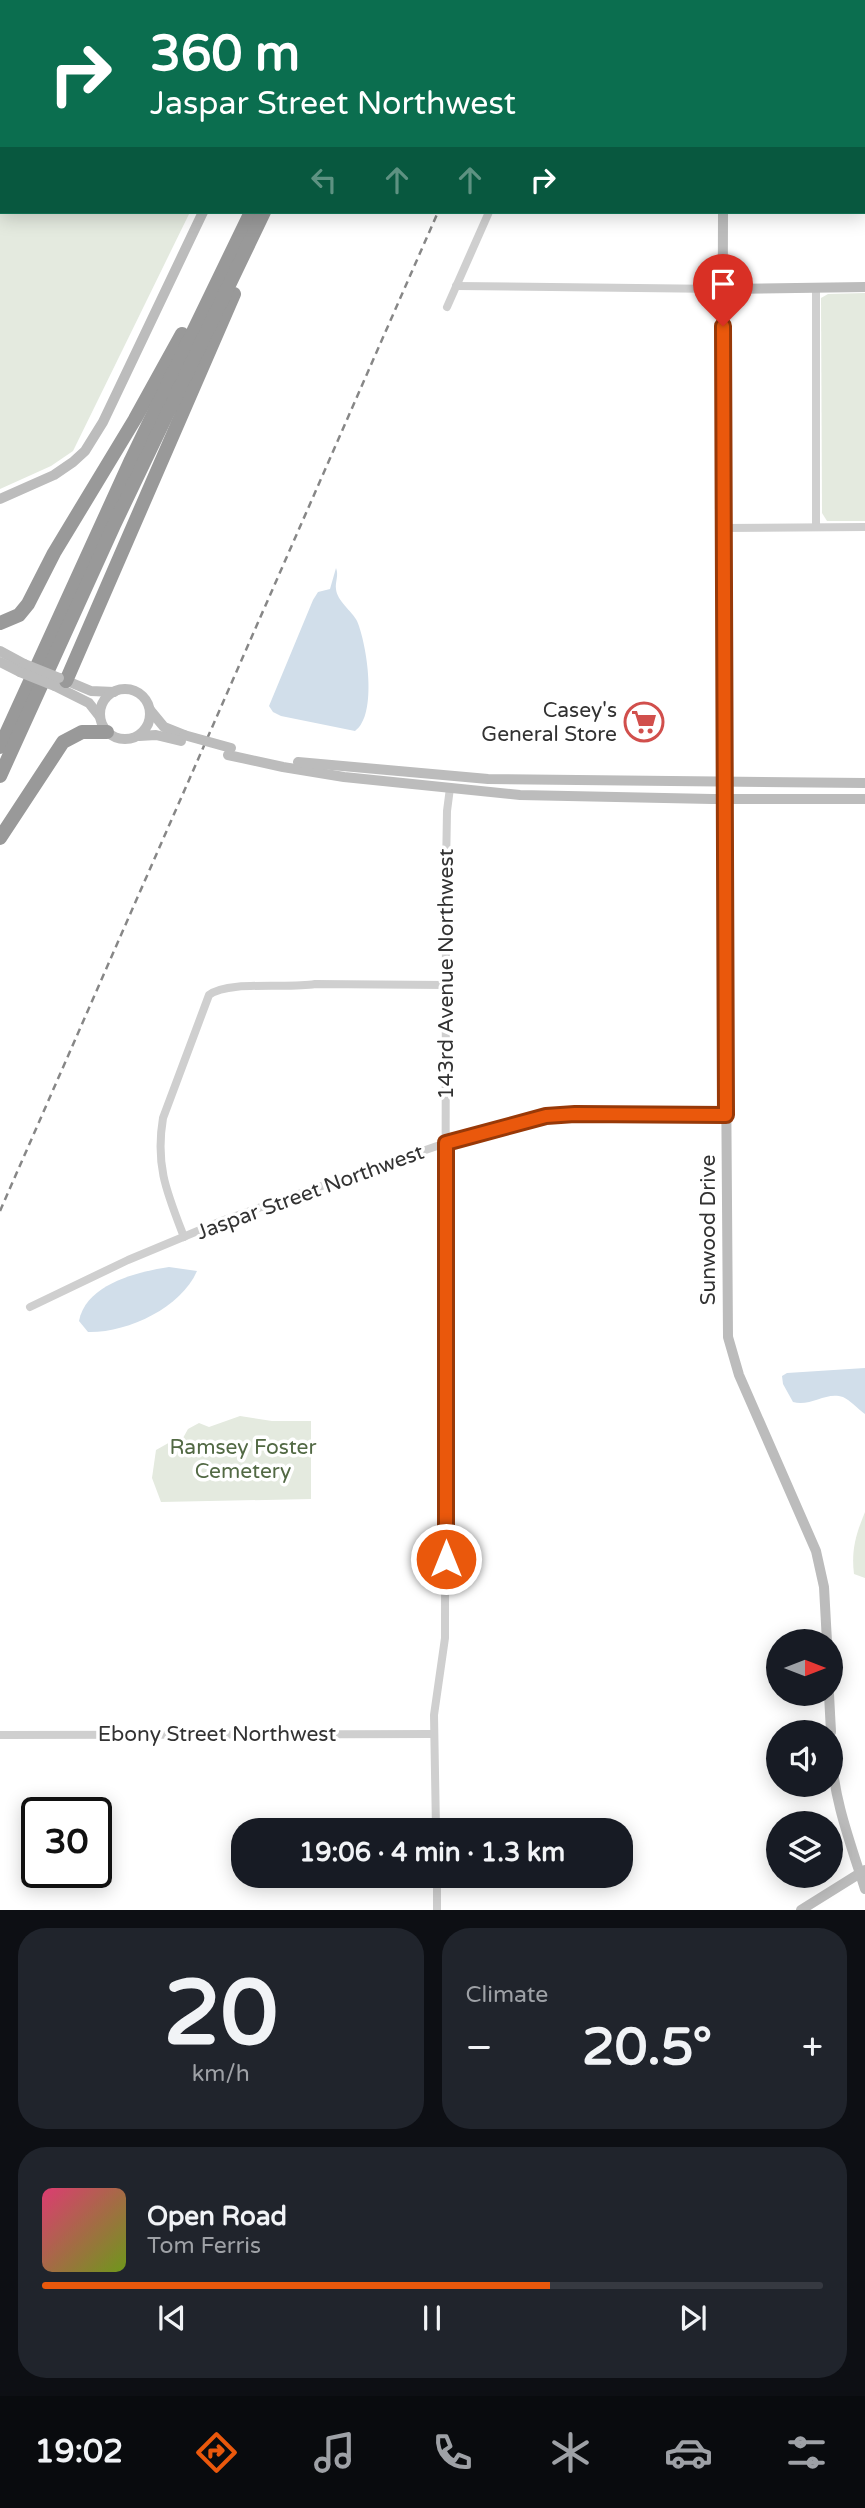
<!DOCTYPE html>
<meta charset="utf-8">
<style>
:root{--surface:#171b24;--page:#20242c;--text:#f1f3f6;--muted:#9ea1a6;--line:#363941;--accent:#ea580c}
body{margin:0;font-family:"Varela Round",sans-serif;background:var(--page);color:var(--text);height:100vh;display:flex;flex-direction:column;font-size:26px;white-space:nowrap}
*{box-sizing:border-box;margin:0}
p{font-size:23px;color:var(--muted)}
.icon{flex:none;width:38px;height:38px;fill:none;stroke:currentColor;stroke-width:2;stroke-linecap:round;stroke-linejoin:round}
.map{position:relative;height:1910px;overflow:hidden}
.side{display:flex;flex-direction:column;gap:18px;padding:18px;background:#0d0f14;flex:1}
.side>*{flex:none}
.banner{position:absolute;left:0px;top:0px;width:866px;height:214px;box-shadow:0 4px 18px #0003;background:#0b6e4f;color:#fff;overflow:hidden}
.needle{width:46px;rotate:90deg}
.tools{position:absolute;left:766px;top:1629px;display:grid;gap:14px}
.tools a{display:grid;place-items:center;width:77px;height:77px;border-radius:50%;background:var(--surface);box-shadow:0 4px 18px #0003;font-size:35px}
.speed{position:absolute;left:21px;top:1797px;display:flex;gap:14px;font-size:35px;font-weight:700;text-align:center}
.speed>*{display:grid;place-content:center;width:91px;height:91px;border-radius:50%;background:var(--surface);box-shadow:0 4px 18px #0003;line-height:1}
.speed .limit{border:4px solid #111;border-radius:10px;background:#fff;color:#111}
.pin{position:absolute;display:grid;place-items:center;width:60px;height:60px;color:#fff;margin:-72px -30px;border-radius:50% 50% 50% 0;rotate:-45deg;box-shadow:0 0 7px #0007}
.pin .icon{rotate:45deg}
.me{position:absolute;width:77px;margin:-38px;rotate:0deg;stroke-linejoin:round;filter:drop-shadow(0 0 5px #0008)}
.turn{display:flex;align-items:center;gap:24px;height:147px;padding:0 35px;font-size:32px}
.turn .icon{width:91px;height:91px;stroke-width:2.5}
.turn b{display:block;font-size:49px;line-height:60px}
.lanes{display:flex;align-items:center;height:66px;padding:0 35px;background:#0003;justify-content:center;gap:35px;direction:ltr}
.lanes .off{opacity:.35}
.big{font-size:52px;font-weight:700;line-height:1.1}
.side .widget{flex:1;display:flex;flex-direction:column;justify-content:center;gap:10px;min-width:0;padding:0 24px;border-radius:28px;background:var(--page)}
.side .dial{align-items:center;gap:0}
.dial b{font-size:91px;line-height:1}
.song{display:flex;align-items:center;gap:21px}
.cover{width:84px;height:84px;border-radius:10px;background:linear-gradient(135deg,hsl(340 70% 55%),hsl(80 70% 35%))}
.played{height:7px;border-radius:4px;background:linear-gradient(90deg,var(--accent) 65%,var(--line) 65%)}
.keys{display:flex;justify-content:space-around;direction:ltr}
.heat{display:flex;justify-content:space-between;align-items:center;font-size:38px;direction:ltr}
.side .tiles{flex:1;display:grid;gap:18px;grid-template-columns:1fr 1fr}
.widget:last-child{grid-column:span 2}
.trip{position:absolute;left:231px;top:1818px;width:402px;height:70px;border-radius:28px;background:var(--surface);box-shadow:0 4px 18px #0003;font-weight:700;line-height:70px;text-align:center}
.menu{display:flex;height:112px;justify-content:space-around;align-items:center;background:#090b0e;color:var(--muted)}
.menu .icon{width:49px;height:49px}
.menu .current{color:var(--accent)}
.menu b{font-size:32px;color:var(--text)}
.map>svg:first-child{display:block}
.green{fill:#e4eadf}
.water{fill:#d1deea}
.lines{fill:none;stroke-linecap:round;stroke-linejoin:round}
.street{stroke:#cfcfcf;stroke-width:8}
.secondary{stroke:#bcbcbc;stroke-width:10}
.highway{stroke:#999;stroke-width:14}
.rail{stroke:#878787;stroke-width:2.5;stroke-dasharray:7 5;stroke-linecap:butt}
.secondary-bridge{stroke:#bcbcbc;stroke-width:10}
.route-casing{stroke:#983908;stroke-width:18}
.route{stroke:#ea580c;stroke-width:12}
.labels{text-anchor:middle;stroke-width:7;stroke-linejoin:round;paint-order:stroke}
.poi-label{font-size:21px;fill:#323232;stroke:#fff;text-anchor:end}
.street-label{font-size:21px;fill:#323232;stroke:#fff}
.park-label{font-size:21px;fill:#526944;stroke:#fff}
</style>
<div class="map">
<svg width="865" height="1910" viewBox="0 0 865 1910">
<rect width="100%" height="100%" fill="#fff"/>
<g class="green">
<polygon points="0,99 2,212 190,212 73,451 51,466 0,489"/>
<polygon points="865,293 865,521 827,521 822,513 821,298 828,294"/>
<polygon points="240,1416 272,1421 311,1421 311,1499 161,1502 152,1478 156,1450 172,1441 183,1438 188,1429 199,1423 209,1427"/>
<path d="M865,1512V1578L854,1574C851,1550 856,1534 865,1512Z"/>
</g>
<g class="water">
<path d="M336,568C339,575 335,582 336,589C337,601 352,611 357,621C367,644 378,715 355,731L281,716L273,712L269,706L313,600L318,592L330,589Z"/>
<path d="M169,1267L197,1271C181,1308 127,1333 88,1332L79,1321C86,1284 137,1272 169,1267Z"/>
<path d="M865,1368V1414C858,1409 850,1400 843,1397C826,1391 811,1407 793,1402L783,1384L782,1376L787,1373Z"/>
</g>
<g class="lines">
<g class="street">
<polyline points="771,0 775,2"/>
<polyline points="580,2 581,0"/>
<polyline points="864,41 865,41"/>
<polyline points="0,94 2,94"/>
<polyline points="456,286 723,289"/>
<polyline points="816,287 816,527"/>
<polyline points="447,307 489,212"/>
<polyline points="722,528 865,527"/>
<path d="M184,1237C167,1193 155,1166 163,1118L209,995C229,980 287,989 315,984L446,985"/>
<polyline points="30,1307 128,1260 224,1220 463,1137 546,1116 575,1114 726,1115"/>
<polyline points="0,1735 434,1734"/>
<polyline points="436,1830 434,1715 445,1638 446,869 447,811 450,788"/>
<polyline points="437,1876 437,1910"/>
</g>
<g class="secondary">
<polyline points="284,2 285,0"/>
<polyline points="724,2 724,0"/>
<polyline points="723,212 722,528 728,1337 739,1375 816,1551 824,1587 827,1642"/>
<polyline points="723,289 865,287"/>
<polyline points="0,499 54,475 73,462 85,451 103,422 203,212"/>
<polyline points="0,651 24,664"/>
<polyline points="0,662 20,672"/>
<polyline points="60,678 91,691 114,692"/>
<polyline points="55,686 89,703 100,717"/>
<circle cx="125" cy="714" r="25"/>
<polyline points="150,710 164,727 184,735"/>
<polyline points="139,736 156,735 181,741"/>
<polyline points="228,755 283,767 344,777 520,795 712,799 865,799"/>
<polyline points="298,762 488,779 865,783"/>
<polyline points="829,1694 831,1732"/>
<path d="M831,1749C833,1798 850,1842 865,1889"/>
<polyline points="801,1910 865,1870"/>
</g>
<g class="highway">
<polyline points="354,2 355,0"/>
<polyline points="367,2 368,0"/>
<polyline points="0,623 19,615 28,604 54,553 135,419 182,334"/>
<polyline points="66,681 234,294"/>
<polyline points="0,747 131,460 251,212"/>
<polyline points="0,776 114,525 264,212"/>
<polyline points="0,838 63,742 82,732 107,732"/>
</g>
<g class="rail">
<polyline points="524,2 525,0"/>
<polyline points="0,1211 438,212"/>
</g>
<g class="secondary-bridge">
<polyline points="24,664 59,678"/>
<polyline points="20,672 55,686"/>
<polyline points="184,735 231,748"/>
</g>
</g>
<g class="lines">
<defs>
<polyline id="route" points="446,1559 446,1143 546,1116 575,1114 726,1115 723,326"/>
</defs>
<use href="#route" class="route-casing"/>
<use href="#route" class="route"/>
</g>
<defs>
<symbol id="supermarket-ring" viewBox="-11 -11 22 22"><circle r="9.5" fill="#fff" stroke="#d14f4c" stroke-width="1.5"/><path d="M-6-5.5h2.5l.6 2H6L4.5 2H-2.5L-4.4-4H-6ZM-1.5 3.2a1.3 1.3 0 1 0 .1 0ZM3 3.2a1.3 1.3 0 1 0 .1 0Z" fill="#d14f4c"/></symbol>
</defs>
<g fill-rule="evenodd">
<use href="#supermarket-ring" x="622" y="700" width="44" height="44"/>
</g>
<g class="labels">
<g class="poi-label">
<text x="617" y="717">Casey's<tspan x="617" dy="24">General Store</tspan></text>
</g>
<g class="street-label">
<text transform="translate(446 974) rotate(-90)" y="7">143rd Avenue Northwest</text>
<text transform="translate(310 1192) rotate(-20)" y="7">Jaspar Street Northwest</text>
<text transform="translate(708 1230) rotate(-90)" y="7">Sunwood Drive</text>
<text x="217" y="1741">Ebony Street Northwest</text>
</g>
<g class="park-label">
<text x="243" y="1454">Ramsey Foster<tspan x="243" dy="24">Cemetery</tspan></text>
</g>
</g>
</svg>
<div class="tools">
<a><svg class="needle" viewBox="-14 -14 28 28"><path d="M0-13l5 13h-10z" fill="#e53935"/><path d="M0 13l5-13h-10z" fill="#9ea1a6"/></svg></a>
<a><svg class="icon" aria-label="sound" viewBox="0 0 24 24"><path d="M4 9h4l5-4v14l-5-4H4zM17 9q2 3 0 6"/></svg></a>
<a><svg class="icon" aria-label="layers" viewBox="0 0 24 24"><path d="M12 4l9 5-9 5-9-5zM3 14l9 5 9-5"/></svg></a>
</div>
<div class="speed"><div class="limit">30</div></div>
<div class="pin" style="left:723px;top:326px;background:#d93025"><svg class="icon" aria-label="arrive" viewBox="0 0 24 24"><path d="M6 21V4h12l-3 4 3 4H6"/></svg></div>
<svg class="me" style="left:446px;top:1559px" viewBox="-20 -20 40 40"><circle r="17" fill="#ea580c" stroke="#fff" stroke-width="3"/><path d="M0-11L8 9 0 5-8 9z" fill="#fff"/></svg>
<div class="trip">19:06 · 4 min · 1.3 km</div>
<div class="banner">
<div class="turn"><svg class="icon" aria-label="right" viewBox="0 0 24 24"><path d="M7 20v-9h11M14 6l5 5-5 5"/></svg><div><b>360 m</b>Jaspar Street Northwest</div></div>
<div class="lanes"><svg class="icon off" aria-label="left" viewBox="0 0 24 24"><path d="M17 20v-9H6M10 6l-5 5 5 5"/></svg><svg class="icon off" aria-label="ahead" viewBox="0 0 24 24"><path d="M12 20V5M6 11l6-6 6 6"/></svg><svg class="icon off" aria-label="ahead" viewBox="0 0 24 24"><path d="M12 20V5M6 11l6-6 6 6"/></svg><svg class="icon" aria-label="right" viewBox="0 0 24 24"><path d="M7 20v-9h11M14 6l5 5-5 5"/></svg></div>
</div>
</div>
<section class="side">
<div class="tiles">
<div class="widget dial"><b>20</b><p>km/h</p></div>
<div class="widget"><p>Climate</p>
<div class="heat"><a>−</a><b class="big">20.5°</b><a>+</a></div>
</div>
<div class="widget">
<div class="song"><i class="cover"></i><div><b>Open Road</b><p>Tom Ferris</p></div></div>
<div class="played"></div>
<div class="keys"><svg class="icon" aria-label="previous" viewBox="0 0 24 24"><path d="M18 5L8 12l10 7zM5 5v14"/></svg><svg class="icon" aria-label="pause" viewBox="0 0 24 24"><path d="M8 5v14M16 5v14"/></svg><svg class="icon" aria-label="next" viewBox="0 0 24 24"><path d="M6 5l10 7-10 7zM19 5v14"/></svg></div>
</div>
</div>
</section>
<nav class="menu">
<b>19:02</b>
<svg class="icon current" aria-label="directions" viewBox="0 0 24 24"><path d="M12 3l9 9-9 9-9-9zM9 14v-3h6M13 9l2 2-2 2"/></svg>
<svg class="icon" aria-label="music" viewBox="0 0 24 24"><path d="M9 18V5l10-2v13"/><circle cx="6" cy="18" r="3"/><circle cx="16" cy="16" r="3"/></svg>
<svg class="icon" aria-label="phone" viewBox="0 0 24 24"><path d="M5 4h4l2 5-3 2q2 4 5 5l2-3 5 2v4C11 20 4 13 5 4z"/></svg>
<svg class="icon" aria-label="climate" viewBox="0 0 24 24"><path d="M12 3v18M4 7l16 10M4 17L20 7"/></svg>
<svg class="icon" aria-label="car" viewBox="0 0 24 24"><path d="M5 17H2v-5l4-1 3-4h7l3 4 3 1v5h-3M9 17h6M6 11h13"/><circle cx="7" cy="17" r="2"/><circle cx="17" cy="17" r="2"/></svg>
<svg class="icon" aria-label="filters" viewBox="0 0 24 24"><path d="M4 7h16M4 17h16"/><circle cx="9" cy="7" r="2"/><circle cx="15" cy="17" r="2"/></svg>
</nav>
